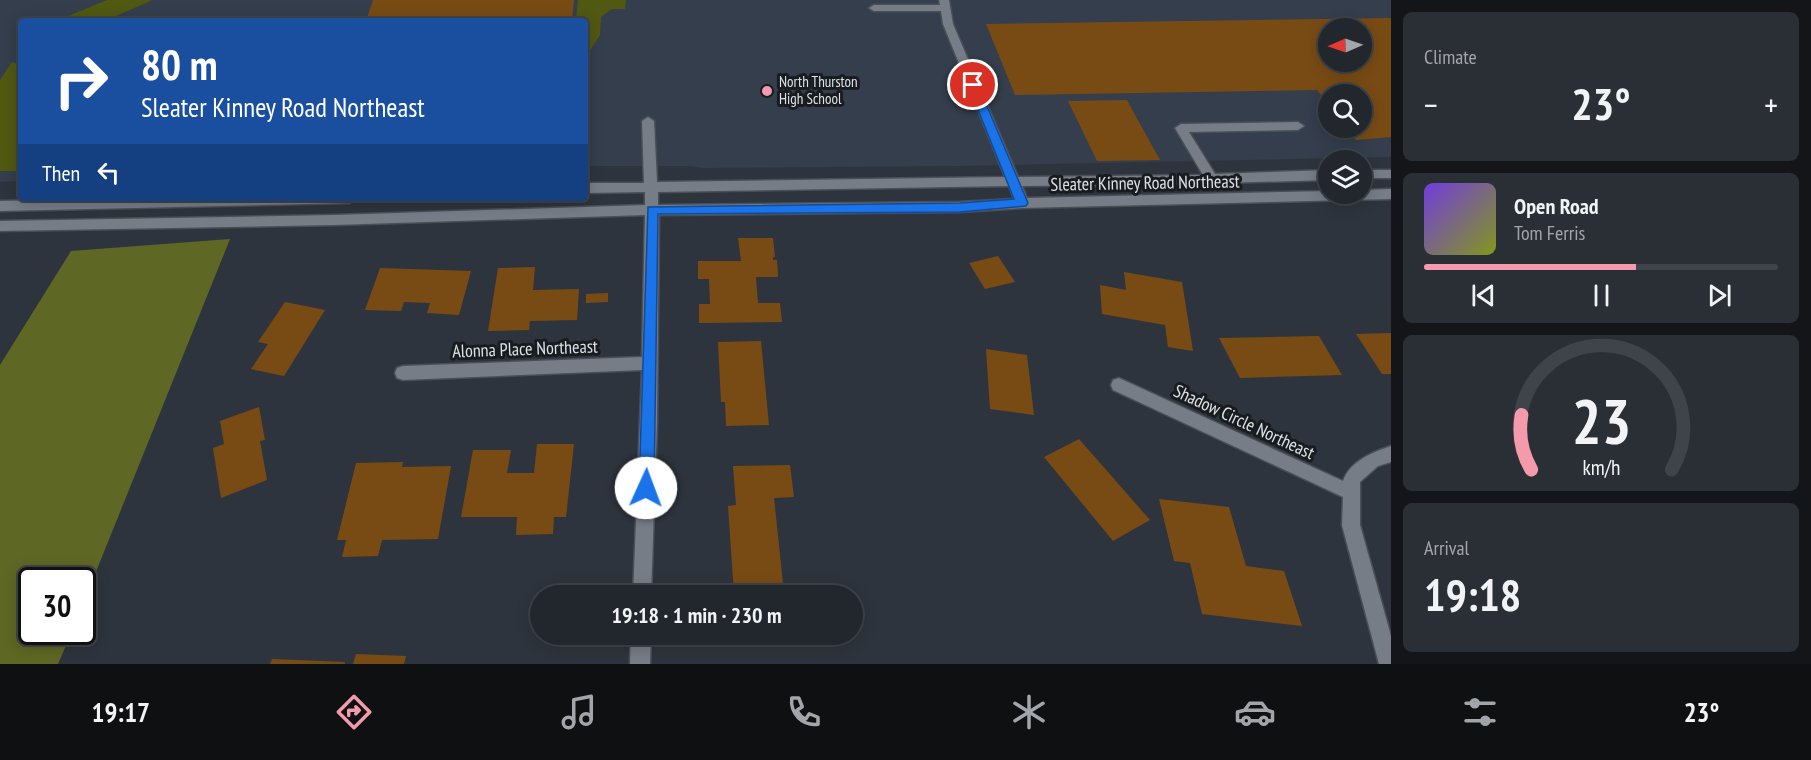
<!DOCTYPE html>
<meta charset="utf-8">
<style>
:root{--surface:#22272e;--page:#2a2f36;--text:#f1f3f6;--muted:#a2a5aa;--line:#3f444a;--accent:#f39aac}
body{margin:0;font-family:"PT Sans Narrow",sans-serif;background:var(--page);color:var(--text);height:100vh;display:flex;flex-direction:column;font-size:22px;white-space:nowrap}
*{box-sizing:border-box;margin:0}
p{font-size:20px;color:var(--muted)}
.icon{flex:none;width:33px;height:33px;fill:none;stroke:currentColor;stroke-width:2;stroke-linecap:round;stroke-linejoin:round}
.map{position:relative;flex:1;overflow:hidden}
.drawer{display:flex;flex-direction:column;gap:12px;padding:12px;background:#131519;width:420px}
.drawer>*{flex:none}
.hud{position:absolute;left:18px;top:18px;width:570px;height:183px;border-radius:6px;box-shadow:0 3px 15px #0003,0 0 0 2px var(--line);background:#1a4fa0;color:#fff;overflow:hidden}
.needle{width:39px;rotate:268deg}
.tools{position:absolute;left:1318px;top:18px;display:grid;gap:12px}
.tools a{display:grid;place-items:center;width:54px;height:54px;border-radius:50%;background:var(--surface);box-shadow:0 3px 15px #0003,0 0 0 2px var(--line);font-size:30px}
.speed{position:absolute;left:18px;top:567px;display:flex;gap:12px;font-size:30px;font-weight:700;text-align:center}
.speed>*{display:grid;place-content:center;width:78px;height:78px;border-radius:50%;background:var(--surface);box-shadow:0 3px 15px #0003,0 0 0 2px var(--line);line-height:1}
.speed .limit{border:3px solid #111;border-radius:9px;background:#fff;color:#111}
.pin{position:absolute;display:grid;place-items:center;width:51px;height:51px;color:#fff;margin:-26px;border:3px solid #fff;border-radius:50%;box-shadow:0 2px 6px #0007}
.me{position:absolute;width:66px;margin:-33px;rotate:2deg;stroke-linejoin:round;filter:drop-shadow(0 0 4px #0008)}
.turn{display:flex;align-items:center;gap:21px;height:126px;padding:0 24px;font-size:27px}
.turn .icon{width:78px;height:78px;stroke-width:2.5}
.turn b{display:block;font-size:42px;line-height:51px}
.then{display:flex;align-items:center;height:57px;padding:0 24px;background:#0003;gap:12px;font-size:22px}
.big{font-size:45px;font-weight:700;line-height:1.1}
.drawer .tile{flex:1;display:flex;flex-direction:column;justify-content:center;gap:9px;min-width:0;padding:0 21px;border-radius:9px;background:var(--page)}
.drawer .dial{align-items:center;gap:0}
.dial svg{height:156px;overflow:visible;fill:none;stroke:var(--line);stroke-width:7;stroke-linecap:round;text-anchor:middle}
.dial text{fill:var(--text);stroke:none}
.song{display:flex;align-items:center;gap:18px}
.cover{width:72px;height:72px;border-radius:9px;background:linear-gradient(135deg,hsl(260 70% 55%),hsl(70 70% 35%))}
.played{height:6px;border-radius:3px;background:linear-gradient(90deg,var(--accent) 60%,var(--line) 60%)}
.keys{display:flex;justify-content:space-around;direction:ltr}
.heat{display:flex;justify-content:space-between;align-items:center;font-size:33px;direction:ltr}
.trip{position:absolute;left:530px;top:585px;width:333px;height:60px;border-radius:30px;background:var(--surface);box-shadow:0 3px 15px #0003,0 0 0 2px var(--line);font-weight:700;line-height:60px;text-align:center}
.menu{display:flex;height:96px;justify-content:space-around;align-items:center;background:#0e1012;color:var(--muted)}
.menu .icon{width:42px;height:42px}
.menu .selected{color:var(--accent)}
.menu b{font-size:27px;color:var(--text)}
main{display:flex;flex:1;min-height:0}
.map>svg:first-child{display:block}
.built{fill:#343e4c;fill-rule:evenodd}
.green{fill:#505812}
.forest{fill:#5f6724}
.building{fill:#794b14;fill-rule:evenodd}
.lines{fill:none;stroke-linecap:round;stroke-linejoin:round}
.minor-casing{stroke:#4a4f56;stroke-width:3}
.minor{fill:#767d87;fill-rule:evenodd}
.route{fill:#1a73e8;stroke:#114b97;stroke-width:1.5}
.poi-dot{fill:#f39aac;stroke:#191c1f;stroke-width:2}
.labels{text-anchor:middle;stroke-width:6;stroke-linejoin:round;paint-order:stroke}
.far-poi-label{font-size:15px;fill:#dee2e7;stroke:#191c1f;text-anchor:start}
.street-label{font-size:18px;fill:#dee2e7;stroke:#191c1f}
</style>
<main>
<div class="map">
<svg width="1391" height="664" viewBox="0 0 1391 664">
<rect width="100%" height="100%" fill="#2e343d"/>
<path class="built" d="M0,0H1391V157L960,166L704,168L690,166H585V21H21V181L0,182ZM1329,28H1362V62H1329ZM1329,94H1362V128H1329Z"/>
<g class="green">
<polygon points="107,0 153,0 104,21 56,21"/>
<polygon points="578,0 626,0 625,9 612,9 601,17 600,35 585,58 585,21 576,21"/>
<polygon points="12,62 21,65 21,171 0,171 0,80"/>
</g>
<polygon class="forest" points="230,239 83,604 82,580 32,580 32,632 72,632 58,664 0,664 0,365 71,251"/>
<g class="building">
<polygon points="373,0 574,0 572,21 366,21"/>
<path d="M1391,18V137L1356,140L1347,128H1362V94H1329V105L1317,90L1015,95L986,24ZM1329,28H1362V62H1329Z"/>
<polygon points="1127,100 1129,104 1160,160 1097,161 1068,101"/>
<polygon points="738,238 773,238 775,257 773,257 773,260 777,260 778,277 756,277 758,303 780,303 782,322 699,323 699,304 710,304 709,279 698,279 698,261 741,261"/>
<polygon points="998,256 1015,282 985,289 969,263"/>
<polygon points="535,267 533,290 579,289 577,320 530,321 529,330 488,331 498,268"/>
<polygon points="380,268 471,271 459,315 427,313 430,303 404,302 401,311 365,310"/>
<polygon points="1124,272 1182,282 1193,351 1168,347 1165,325 1102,314 1100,285 1126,290"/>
<polygon points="608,293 608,302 586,303 586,294"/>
<polygon points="285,302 325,310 284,376 251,369 268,344 258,342"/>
<polygon points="1391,333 1391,374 1382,374 1356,334"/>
<polygon points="1319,336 1342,375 1240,378 1219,338"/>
<polygon points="761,341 769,425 726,426 725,402 721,402 718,342"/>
<polygon points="986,349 1027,355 1034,415 990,409"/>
<polygon points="259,407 265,440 260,441 267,480 221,498 213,448 224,444 220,421"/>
<polygon points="1079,439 1150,520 1113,541 1044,457"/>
<polygon points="537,444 574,444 566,517 554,517 553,534 516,535 517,517 461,517 473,450 511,450 507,473 534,473"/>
<polygon points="403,462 402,467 451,466 438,539 382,540 378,556 342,557 346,540 337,540 356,463"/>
<polygon points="790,465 794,497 774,498 784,593 734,594 728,506 736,505 733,466"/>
<polygon points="1159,499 1229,507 1246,566 1284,571 1302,626 1202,614 1190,563 1174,561"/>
<polygon points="356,654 406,656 404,664 353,664"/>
<polygon points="272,659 345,662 345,664 270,664"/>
</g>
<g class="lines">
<defs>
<g id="minor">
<path d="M939,0H949L953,24L1018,177L1203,175L1175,128L1181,124L1298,122L1304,126L1298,130L1189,132L1215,174L1329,170V180L1221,183V189H1211L1208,184L1022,186L1027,198L1329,191V194H1362V190L1391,189V199L1022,208L960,212L659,215L657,423L651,596H633L642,370L403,380L397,378L395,373L397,368L403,366L642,357L645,215L334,225L0,231V221L334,215L645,205V192L585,193V183H644L642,121L648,117L654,121L657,182L1005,177L943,24L941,11H874L869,8L874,5H940ZM1009,186L1014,199L960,202L658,205V192Z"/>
<rect x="1362" y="170" width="29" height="8"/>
<polygon points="141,198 356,198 349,203 0,211 0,201"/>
<path d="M1119,378L1343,481C1350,461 1373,452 1391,446V462L1378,466L1360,482V525L1391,636V664H1379L1342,525L1343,497L1113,390L1111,385L1113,380Z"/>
<polygon points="631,634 651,634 650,664 630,664"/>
</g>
</defs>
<use href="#minor" class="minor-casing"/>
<use href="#minor" class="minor"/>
</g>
<polygon class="route" points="973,81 978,85 1028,203 1026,206 960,212 658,214 654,488 652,493 646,495 641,493 639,488 648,207 960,203 1014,199 968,85"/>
<circle class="poi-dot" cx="767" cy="91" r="6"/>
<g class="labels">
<g class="far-poi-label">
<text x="779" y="87">North Thurston<tspan x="779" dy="17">High School</tspan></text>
</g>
<g class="street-label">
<text transform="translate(1145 183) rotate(-1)" y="6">Sleater Kinney Road Northeast</text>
<text transform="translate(525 349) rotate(-2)" y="6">Alonna Place Northeast</text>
<text transform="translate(1244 422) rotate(25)" y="6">Shadow Circle Northeast</text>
</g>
</g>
</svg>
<div class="tools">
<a><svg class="needle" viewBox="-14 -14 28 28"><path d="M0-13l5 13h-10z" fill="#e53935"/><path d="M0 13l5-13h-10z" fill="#a2a5aa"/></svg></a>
<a><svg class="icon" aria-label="search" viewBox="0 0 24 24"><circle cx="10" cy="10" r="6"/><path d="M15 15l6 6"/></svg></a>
<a><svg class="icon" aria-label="layers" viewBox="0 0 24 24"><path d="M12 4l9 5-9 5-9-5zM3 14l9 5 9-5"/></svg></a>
</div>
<div class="speed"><div class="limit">30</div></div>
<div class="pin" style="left:973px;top:85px;background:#d93025"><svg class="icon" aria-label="arrive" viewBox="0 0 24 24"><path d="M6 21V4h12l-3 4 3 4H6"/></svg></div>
<svg class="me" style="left:646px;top:488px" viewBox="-20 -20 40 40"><circle r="19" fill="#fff"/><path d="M0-13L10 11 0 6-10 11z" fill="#1a73e8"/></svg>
<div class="trip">19:18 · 1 min · 230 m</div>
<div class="hud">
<div class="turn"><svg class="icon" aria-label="right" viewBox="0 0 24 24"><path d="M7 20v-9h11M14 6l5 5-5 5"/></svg><div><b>80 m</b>Sleater Kinney Road Northeast</div></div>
<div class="then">Then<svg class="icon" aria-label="left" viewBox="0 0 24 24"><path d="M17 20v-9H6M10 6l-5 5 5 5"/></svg></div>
</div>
</div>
<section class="drawer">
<div class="tile"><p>Climate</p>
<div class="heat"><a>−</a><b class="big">23°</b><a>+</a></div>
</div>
<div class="tile">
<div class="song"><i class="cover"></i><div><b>Open Road</b><p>Tom Ferris</p></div></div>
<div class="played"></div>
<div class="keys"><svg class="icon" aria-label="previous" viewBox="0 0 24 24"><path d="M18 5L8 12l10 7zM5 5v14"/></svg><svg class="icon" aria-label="pause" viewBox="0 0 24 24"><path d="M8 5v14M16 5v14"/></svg><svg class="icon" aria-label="next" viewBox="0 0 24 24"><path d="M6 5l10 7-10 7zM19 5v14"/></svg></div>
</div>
<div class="tile dial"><svg viewBox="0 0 100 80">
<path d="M14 69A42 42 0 1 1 86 69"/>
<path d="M14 69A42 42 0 0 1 9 41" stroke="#f39aac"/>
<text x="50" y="56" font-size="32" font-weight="700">23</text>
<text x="50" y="72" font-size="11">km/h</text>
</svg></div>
<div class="tile"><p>Arrival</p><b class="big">19:18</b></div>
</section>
</main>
<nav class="menu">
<b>19:17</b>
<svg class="icon selected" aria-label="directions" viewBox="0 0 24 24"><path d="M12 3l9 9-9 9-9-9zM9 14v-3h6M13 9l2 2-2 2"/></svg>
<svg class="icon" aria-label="music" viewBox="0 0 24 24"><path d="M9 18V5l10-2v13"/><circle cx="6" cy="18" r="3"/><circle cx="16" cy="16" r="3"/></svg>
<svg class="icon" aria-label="phone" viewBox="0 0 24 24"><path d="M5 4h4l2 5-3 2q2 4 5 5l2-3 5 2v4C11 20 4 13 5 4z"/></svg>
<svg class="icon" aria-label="climate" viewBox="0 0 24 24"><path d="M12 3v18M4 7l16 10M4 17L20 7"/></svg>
<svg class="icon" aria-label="car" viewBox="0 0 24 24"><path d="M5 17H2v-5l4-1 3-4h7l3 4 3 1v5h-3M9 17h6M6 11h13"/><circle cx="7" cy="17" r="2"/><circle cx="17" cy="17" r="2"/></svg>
<svg class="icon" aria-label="filters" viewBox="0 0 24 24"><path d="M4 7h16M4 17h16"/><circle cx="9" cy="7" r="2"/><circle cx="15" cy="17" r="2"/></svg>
<b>23°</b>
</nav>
